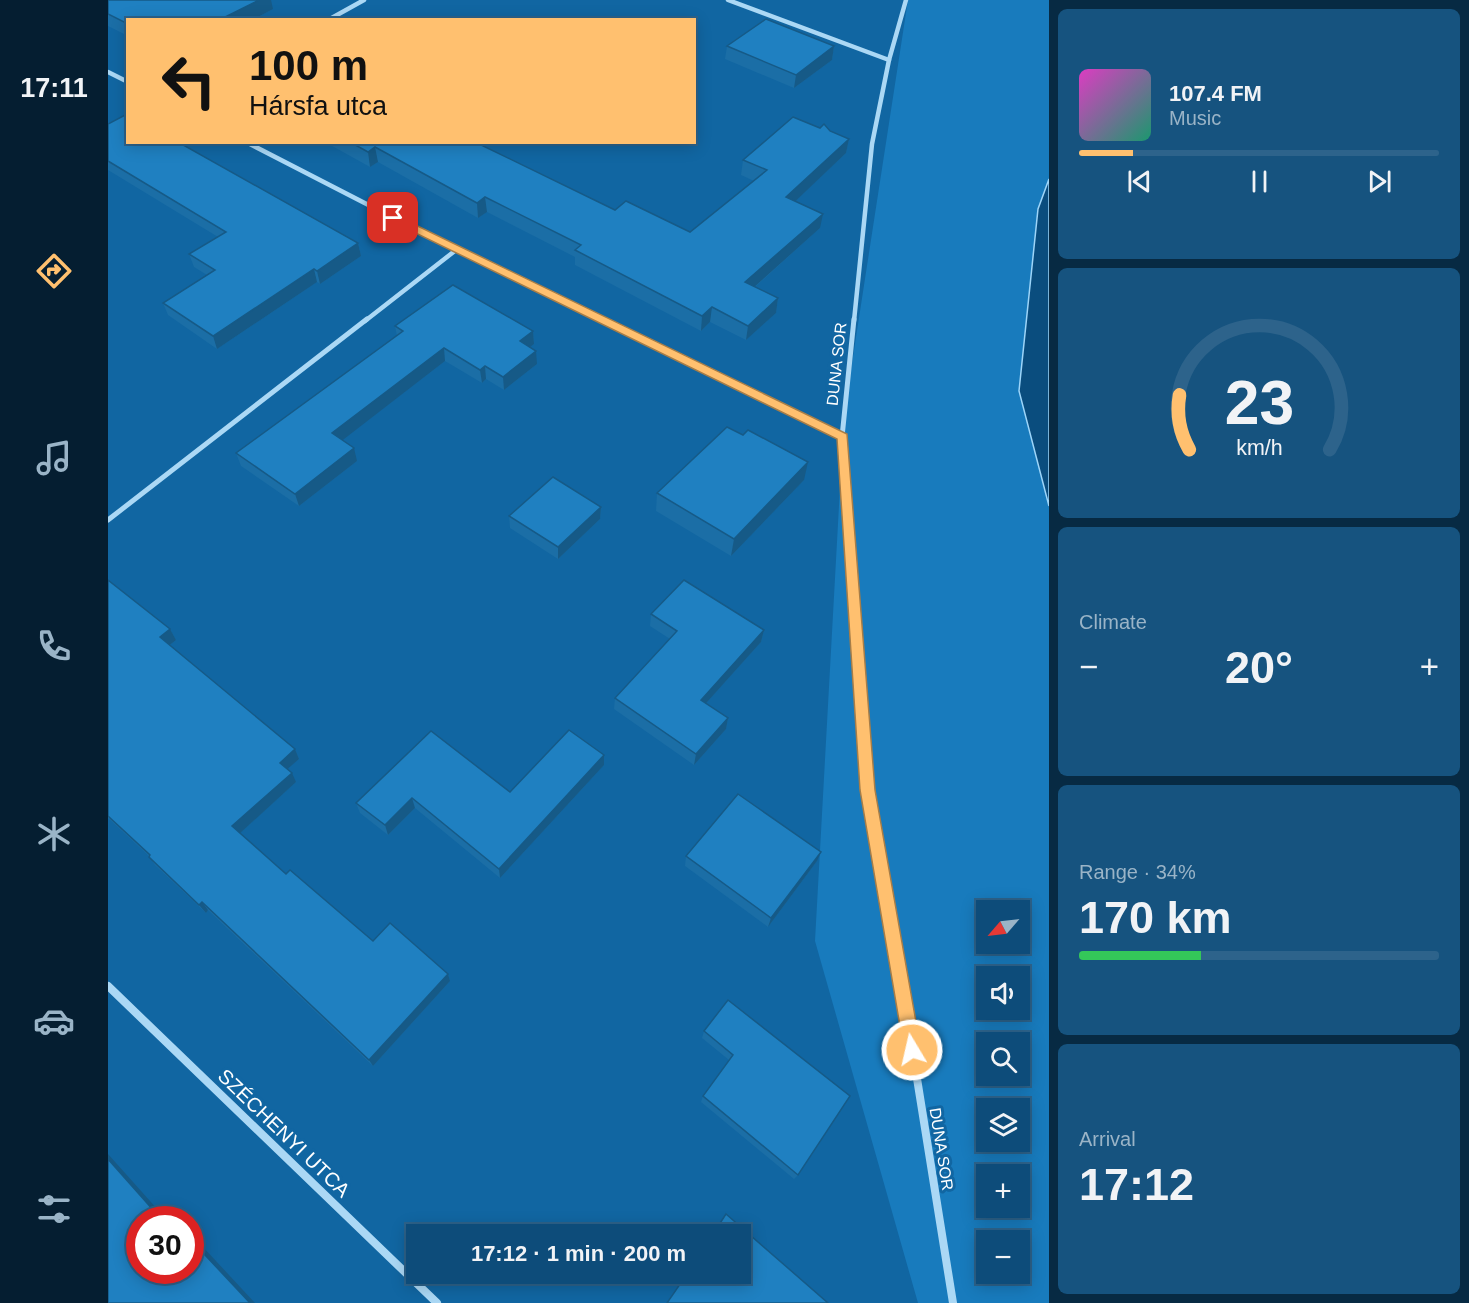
<!DOCTYPE html>
<meta charset="utf-8">
<style>
:root{--surface:#0d4c7a;--page:#16537f;--text:#f1f3f6;--muted:#9ab4c7;--line:#2d638b;--accent:#ffc06f}
body{margin:0;font-family:Arial,sans-serif;background:var(--page);color:var(--text);height:100vh;display:flex;flex-direction:column;font-size:22px;white-space:nowrap}
*{box-sizing:border-box;margin:0}
p{font-size:20px;color:var(--muted)}
.icon{flex:none;width:33px;height:33px;fill:none;stroke:currentColor;stroke-width:2;stroke-linecap:round;stroke-linejoin:round}
.map{position:relative;flex:1;overflow:hidden}
.side{display:flex;flex-direction:column;gap:9px;padding:9px;background:#072a43;width:420px}
.side>*{flex:none}
.guide{position:absolute;left:18px;top:18px;width:570px;height:126px;border-radius:0px;box-shadow:0 3px 15px #0003,0 0 0 2px var(--line);background:#ffc06f;color:#111;overflow:hidden}
.needle{width:39px;rotate:242deg}
.tools{position:absolute;left:868px;top:900px;display:grid;gap:12px}
.tools a{display:grid;place-items:center;width:54px;height:54px;border-radius:0px;background:var(--surface);box-shadow:0 3px 15px #0003,0 0 0 2px var(--line);font-size:30px}
.speed{position:absolute;left:18px;top:1206px;display:flex;gap:12px;font-size:30px;font-weight:700;text-align:center}
.speed>*{display:grid;place-content:center;width:78px;height:78px;border-radius:50%;background:var(--surface);box-shadow:0 3px 15px #0003,0 0 0 2px var(--line);line-height:1}
.speed .limit{border:9px solid #d22;background:#fff;color:#111}
.pin{position:absolute;display:grid;place-items:center;width:51px;height:51px;color:#fff;margin:-26px;border-radius:12px;box-shadow:0 3px 9px #0006}
.me{position:absolute;width:66px;margin:-33px;rotate:351deg;stroke-linejoin:round;filter:drop-shadow(0 0 4px #0008)}
.turn{display:flex;align-items:center;gap:21px;height:126px;padding:0 24px;font-size:27px}
.turn .icon{width:78px;height:78px;stroke-width:2.5}
.turn b{display:block;font-size:42px;line-height:51px}
.big{font-size:45px;font-weight:700;line-height:1.1}
.side .card{flex:1;display:flex;flex-direction:column;justify-content:center;gap:9px;min-width:0;padding:0 21px;border-radius:9px;background:var(--page)}
.side .dial{align-items:center;gap:0}
.dial svg{height:156px;overflow:visible;fill:none;stroke:var(--line);stroke-width:7;stroke-linecap:round;text-anchor:middle}
.dial text{fill:var(--text);stroke:none}
.song{display:flex;align-items:center;gap:18px}
.cover{width:72px;height:72px;border-radius:9px;background:linear-gradient(135deg,hsl(310 70% 55%),hsl(160 70% 35%))}
.played{height:6px;border-radius:3px;background:linear-gradient(90deg,var(--accent) 15%,var(--line) 15%)}
.keys{display:flex;justify-content:space-around;direction:ltr}
.heat{display:flex;justify-content:space-between;align-items:center;font-size:33px;direction:ltr}
.charge{height:9px;border-radius:4px;background:linear-gradient(90deg,#34c759 34%,var(--line) 0)}
.trip{position:absolute;left:298px;top:1224px;width:345px;height:60px;border-radius:0px;background:var(--surface);box-shadow:0 3px 15px #0003,0 0 0 2px var(--line);font-weight:700;line-height:60px;text-align:center}
main{display:flex;flex:1;min-height:0}
.dock{display:flex;flex-direction:column;width:108px;justify-content:space-around;align-items:center;background:#051e31;color:var(--muted)}
.dock .icon{width:42px;height:42px}
.dock .on{color:var(--accent)}
.dock b{font-size:27px;color:var(--text)}
.map>svg:first-child{display:block}
.green{fill:#187bbd;fill-rule:evenodd}
.water{fill:#0a4d7e;stroke:#9dd5f9;stroke-width:1.5}
.lines{fill:none;stroke-linecap:round;stroke-linejoin:round}
.minor-far2{stroke:#abd8f5;stroke-width:4.5}
.minor-far1{stroke:#abd8f5;stroke-width:5}
.minor{stroke:#abd8f5;stroke-width:8}
.wall{fill:#1b6ea6}
.shaded-wall{fill:#165a87}
.building{fill:#1f80c1;stroke:#165a87;stroke-width:1.5}
.route{fill:#ffc06f;stroke:#a67d48;stroke-width:1.5}
.labels{text-anchor:middle;stroke-width:6;stroke-linejoin:round;paint-order:stroke}
.street-label{font-size:16px;fill:#fff;stroke:#1166a2}
.near-street-label{font-size:20px;fill:#fff;stroke:#1166a2}
</style>
<main>
<nav class="dock">
<b>17:11</b>
<svg class="icon on" aria-label="directions" viewBox="0 0 24 24"><path d="M12 3l9 9-9 9-9-9zM9 14v-3h6M13 9l2 2-2 2"/></svg>
<svg class="icon" aria-label="music" viewBox="0 0 24 24"><path d="M9 18V5l10-2v13"/><circle cx="6" cy="18" r="3"/><circle cx="16" cy="16" r="3"/></svg>
<svg class="icon" aria-label="phone" viewBox="0 0 24 24"><path d="M5 4h4l2 5-3 2q2 4 5 5l2-3 5 2v4C11 20 4 13 5 4z"/></svg>
<svg class="icon" aria-label="climate" viewBox="0 0 24 24"><path d="M12 3v18M4 7l16 10M4 17L20 7"/></svg>
<svg class="icon" aria-label="car" viewBox="0 0 24 24"><path d="M5 17H2v-5l4-1 3-4h7l3 4 3 1v5h-3M9 17h6M6 11h13"/><circle cx="7" cy="17" r="2"/><circle cx="17" cy="17" r="2"/></svg>
<svg class="icon" aria-label="filters" viewBox="0 0 24 24"><path d="M4 7h16M4 17h16"/><circle cx="9" cy="7" r="2"/><circle cx="15" cy="17" r="2"/></svg>
</nav>
<div class="map">
<svg width="941" height="1303" viewBox="0 0 941 1303">
<rect width="100%" height="100%" fill="#1166a2"/>
<path class="green" d="M800,0H941V179L930,209L911,391L941,506V1303H810L707,941L736,415ZM879,910H912V944H879ZM879,976H912V1010H879ZM879,1042H912V1076H879ZM879,1108H912V1142H879ZM879,1174H912V1208H879ZM879,1240H912V1274H879Z"/>
<polygon class="water" points="941,179 941,506 911,391 930,209"/>
<g class="lines">
<g class="minor-far2">
<polyline points="620,0 781,60"/>
<polyline points="220,20 256,0"/>
<polyline points="0,72 20,82"/>
<polyline points="138,142 348,250 494,321"/>
<polyline points="257,321 348,250"/>
<polyline points="746,321 764,144 781,60 798,0"/>
</g>
<g class="minor-far1">
<polyline points="491,319 734,437"/>
<polyline points="746,319 734,437 756,744"/>
<polyline points="0,520 259,319"/>
</g>
<g class="minor">
<polyline points="756,742 759,790 786,935 845,1303"/>
<polyline points="0,986 329,1303"/>
</g>
</g>
<g class="wall">
<polygon points="0,0 165,9 144,20 20,20 20,36 0,26"/>
<polygon points="619,46 726,46 724,60 686,88 617,59"/>
<polygon points="0,124 250,243 253,256 212,284 209,282 109,349 60,315 55,303 99,275 86,267 81,254 110,237 0,170"/>
<polygon points="722,131 741,139 738,153 687,201 712,228 647,287 670,298 668,313 638,340 602,322 593,331 467,265 467,257 379,212 370,218 270,162 262,167 217,142 367,142 507,210 582,232 646,181 633,175 635,160"/>
<polygon points="287,326 425,331 426,344 422,347 429,364 396,390 378,379 374,383 337,361 234,440 249,461 191,506 133,466 128,453 289,336"/>
<polygon points="696,480 623,556 548,511 549,493"/>
<polygon points="493,507 492,519 450,559 402,528 401,516"/>
<polygon points="0,580 62,629 68,640 62,645 187,749 191,759 179,769 188,782 132,833 178,874 265,941 340,974 342,981 265,1066 100,910 98,913 47,865 41,856 0,818"/>
<polygon points="543,614 656,630 653,642 598,703 620,718 618,729 586,765 506,709 507,698 562,639 542,626"/>
<polygon points="496,765 392,878 307,808 280,835 252,813 248,803 402,792"/>
<polygon points="578,856 709,861 660,927 577,866"/>
<polygon points="620,1000 690,1175 686,1179 593,1102 595,1096 621,1060 594,1038 596,1031"/>
</g>
<g class="shaded-wall">
<polygon points="151,0 163,0 165,9 144,20 120,20 119,16"/>
<polygon points="726,46 724,60 686,88 688,75"/>
<polygon points="741,139 738,153 676,212 678,197"/>
<polygon points="267,147 270,162 262,167 260,152"/>
<polygon points="377,197 379,212 370,218 369,203"/>
<polygon points="715,214 712,228 635,297 637,282"/>
<polygon points="250,243 253,256 212,284 209,271"/>
<polygon points="206,269 209,282 109,349 105,336"/>
<polygon points="670,298 668,313 638,340 640,326"/>
<polygon points="604,307 602,322 593,331 594,316"/>
<polygon points="425,331 426,344 413,354 412,341"/>
<polygon points="336,348 337,361 227,446 224,433"/>
<polygon points="428,351 429,364 396,390 395,377"/>
<polygon points="377,366 378,379 374,383 372,370"/>
<polygon points="246,448 249,461 191,506 187,494"/>
<polygon points="700,462 696,480 623,556 626,539"/>
<polygon points="493,507 492,519 450,559 450,547"/>
<polygon points="62,629 68,640 58,648 52,637"/>
<polygon points="656,630 653,642 591,711 593,700"/>
<polygon points="620,718 618,729 586,765 588,754"/>
<polygon points="187,749 191,759 176,772 172,763"/>
<polygon points="496,755 496,765 392,878 391,869"/>
<polygon points="184,773 188,782 130,835 124,826"/>
<polygon points="304,798 307,808 280,835 277,825"/>
<polygon points="713,852 709,861 660,927 663,918"/>
<polygon points="94,902 100,910 98,913 91,905"/>
<polygon points="340,974 342,981 265,1066 261,1060"/>
<polygon points="0,1154 59,1220 54,1220 0,1159"/>
<polygon points="82,1233 147,1303 142,1303 82,1239"/>
</g>
<g class="building">
<polygon points="0,0 151,0 119,16 126,20 20,20 20,24 0,14"/>
<polygon points="658,19 726,46 688,75 619,46"/>
<polygon points="19,114 20,114 20,142 70,142 250,243 209,271 206,269 105,336 55,303 107,270 81,254 118,232 0,161 0,124"/>
<polygon points="685,117 712,128 716,124 722,131 741,139 678,197 715,214 637,282 670,298 640,326 604,307 594,316 467,250 473,245 377,197 369,203 267,147 260,152 242,142 367,142 507,210 518,201 582,232 659,170 635,160"/>
<polygon points="345,285 425,331 412,341 428,351 395,377 377,366 372,370 336,348 224,433 246,448 187,494 128,453 295,331 287,326"/>
<polygon points="619,427 635,435 640,430 700,462 626,539 549,493"/>
<polygon points="445,477 493,507 450,547 401,516"/>
<polygon points="0,580 62,629 52,637 187,749 172,763 184,773 124,826 178,874 182,870 265,941 282,923 340,974 261,1060 94,902 91,905 41,857 42,855 0,816"/>
<polygon points="576,580 656,630 593,700 620,718 588,754 507,698 569,631 543,614"/>
<polygon points="461,730 496,755 391,869 304,798 277,825 248,803 323,731 402,792"/>
<polygon points="630,794 713,852 663,918 578,856"/>
<polygon points="620,1000 742,1096 690,1175 595,1096 625,1055 596,1031"/>
<polygon points="0,1159 54,1220 32,1220 32,1270 82,1270 82,1239 142,1303 0,1303"/>
<polygon points="618,1214 720,1303 559,1303 579,1274 633,1274 633,1234 605,1234"/>
</g>
<polygon class="route" points="281,216 289,216 739,434 767,790 813,1050 810,1056 804,1058 798,1056 796,1050 752,790 729,439 281,220"/>
<g class="labels">
<g class="street-label">
<text transform="translate(728 364) rotate(-84)" y="6">DUNA SOR</text>
<text transform="translate(834 1149) rotate(81)" y="6">DUNA SOR</text>
</g>
<g class="near-street-label">
<text transform="translate(176 1133) rotate(44)" y="7">SZÉCHENYI UTCA</text>
</g>
</g>
</svg>
<div class="tools">
<a><svg class="needle" viewBox="-14 -14 28 28"><path d="M0-13l5 13h-10z" fill="#e53935"/><path d="M0 13l5-13h-10z" fill="#9ab4c7"/></svg></a>
<a><svg class="icon" aria-label="sound" viewBox="0 0 24 24"><path d="M4 9h4l5-4v14l-5-4H4zM17 9q2 3 0 6"/></svg></a>
<a><svg class="icon" aria-label="search" viewBox="0 0 24 24"><circle cx="10" cy="10" r="6"/><path d="M15 15l6 6"/></svg></a>
<a><svg class="icon" aria-label="layers" viewBox="0 0 24 24"><path d="M12 4l9 5-9 5-9-5zM3 14l9 5 9-5"/></svg></a>
<a>+</a>
<a>−</a>
</div>
<div class="speed"><div class="limit">30</div></div>
<div class="pin" style="left:285px;top:218px;background:#d93025"><svg class="icon" aria-label="arrive" viewBox="0 0 24 24"><path d="M6 21V4h12l-3 4 3 4H6"/></svg></div>
<svg class="me" style="left:804px;top:1050px" viewBox="-20 -20 40 40"><circle r="17" fill="#ffc06f" stroke="#fff" stroke-width="3"/><path d="M0-11L8 9 0 5-8 9z" fill="#fff"/></svg>
<div class="trip">17:12 · 1 min · 200 m</div>
<div class="guide">
<div class="turn"><svg class="icon" aria-label="left" viewBox="0 0 24 24"><path d="M17 20v-9H6M10 6l-5 5 5 5"/></svg><div><b>100 m</b>Hársfa utca</div></div>
</div>
</div>
<section class="side">
<div class="card">
<div class="song"><i class="cover"></i><div><b>107.4 FM</b><p>Music</p></div></div>
<div class="played"></div>
<div class="keys"><svg class="icon" aria-label="previous" viewBox="0 0 24 24"><path d="M18 5L8 12l10 7zM5 5v14"/></svg><svg class="icon" aria-label="pause" viewBox="0 0 24 24"><path d="M8 5v14M16 5v14"/></svg><svg class="icon" aria-label="next" viewBox="0 0 24 24"><path d="M6 5l10 7-10 7zM19 5v14"/></svg></div>
</div>
<div class="card dial"><svg viewBox="0 0 100 80">
<path d="M14 69A42 42 0 1 1 86 69"/>
<path d="M14 69A42 42 0 0 1 9 41" stroke="#ffc06f"/>
<text x="50" y="56" font-size="32" font-weight="700">23</text>
<text x="50" y="72" font-size="11">km/h</text>
</svg></div>
<div class="card"><p>Climate</p>
<div class="heat"><a>−</a><b class="big">20°</b><a>+</a></div>
</div>
<div class="card"><p>Range · 34%</p><b class="big">170 km</b><div class="charge"></div></div>
<div class="card"><p>Arrival</p><b class="big">17:12</b></div>
</section>
</main>
